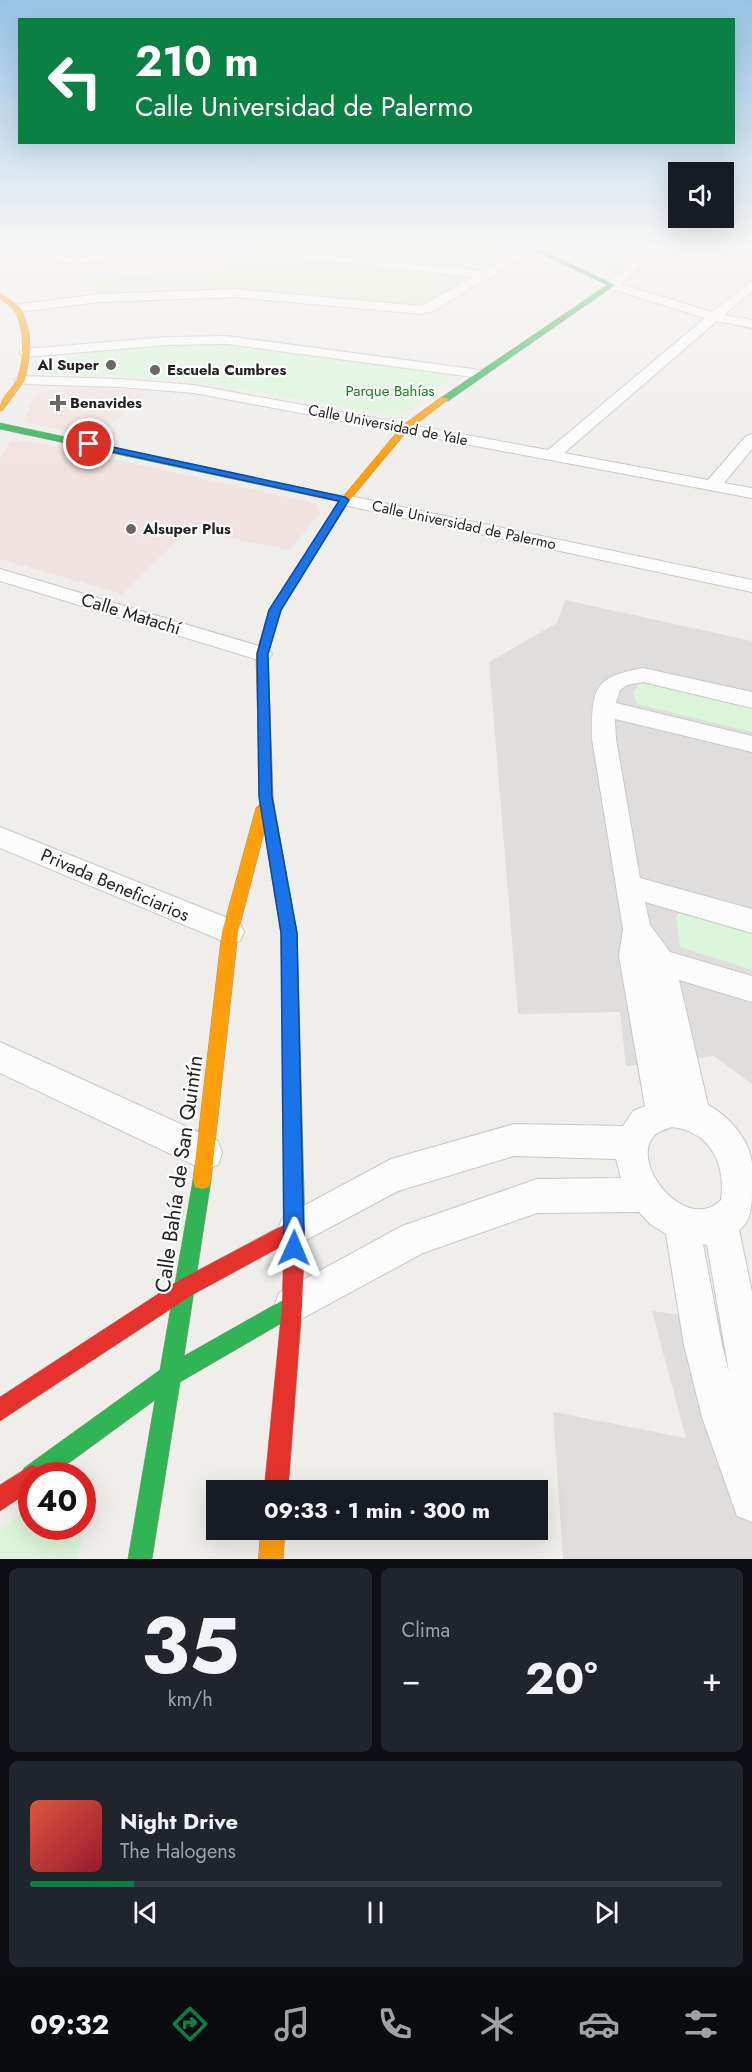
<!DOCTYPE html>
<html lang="es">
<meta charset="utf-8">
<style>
:root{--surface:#171b24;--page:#20242c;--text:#f1f3f6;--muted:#9ea1a6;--line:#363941;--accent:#0b8043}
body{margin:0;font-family:Jost,sans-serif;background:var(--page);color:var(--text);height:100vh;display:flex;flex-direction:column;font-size:22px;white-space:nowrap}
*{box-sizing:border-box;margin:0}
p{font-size:20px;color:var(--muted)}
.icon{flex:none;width:33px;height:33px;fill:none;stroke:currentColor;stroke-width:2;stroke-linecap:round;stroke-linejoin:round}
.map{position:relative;height:1559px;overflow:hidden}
.sheet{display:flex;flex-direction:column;gap:9px;padding:9px;background:#0d0f14;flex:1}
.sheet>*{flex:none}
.hud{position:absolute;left:18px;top:18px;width:717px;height:126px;border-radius:0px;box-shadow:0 6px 24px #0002;background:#0b8043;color:#fff;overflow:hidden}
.controls{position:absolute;left:668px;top:162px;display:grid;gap:12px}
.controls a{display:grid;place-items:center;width:66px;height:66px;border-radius:0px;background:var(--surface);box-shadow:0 6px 24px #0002;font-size:30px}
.speed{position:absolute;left:18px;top:1462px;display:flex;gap:12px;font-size:30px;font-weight:700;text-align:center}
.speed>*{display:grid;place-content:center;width:78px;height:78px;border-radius:50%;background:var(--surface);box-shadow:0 6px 24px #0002;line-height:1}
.speed .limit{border:9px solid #d22;background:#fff;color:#111}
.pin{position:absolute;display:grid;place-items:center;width:51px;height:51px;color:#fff;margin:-26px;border:3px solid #fff;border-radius:50%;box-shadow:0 2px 6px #0007}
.me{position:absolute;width:66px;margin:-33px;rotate:1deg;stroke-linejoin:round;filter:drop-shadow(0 0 4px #0008)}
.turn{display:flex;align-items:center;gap:21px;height:126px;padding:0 18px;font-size:27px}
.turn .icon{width:78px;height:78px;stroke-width:2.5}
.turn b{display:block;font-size:42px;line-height:51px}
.big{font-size:45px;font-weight:700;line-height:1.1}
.sheet .tile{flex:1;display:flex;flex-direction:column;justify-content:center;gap:9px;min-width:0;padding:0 21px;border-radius:9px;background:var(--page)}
.sheet .dial{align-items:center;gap:0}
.dial b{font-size:78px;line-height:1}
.song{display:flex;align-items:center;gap:18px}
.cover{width:72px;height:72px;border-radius:9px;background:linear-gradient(135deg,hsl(10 70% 55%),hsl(350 70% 35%))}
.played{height:6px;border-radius:3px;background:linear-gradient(90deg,var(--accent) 15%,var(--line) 15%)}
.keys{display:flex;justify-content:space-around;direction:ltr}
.heat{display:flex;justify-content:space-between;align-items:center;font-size:33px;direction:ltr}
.sheet .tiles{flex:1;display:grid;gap:9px;grid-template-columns:1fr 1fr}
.tile:last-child{grid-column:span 2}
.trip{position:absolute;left:206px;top:1480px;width:342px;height:60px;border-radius:0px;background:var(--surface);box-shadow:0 6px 24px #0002;font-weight:700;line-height:60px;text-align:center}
.tab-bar{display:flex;height:96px;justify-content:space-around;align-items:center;background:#090b0e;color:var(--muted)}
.tab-bar .icon{width:42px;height:42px}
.tab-bar .selected{color:var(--accent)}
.tab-bar b{font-size:27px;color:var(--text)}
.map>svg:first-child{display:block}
.residential{fill:#dfdedc}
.commercial{fill:#f1e3e1}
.grass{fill:#ddeccb}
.park{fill:#daf5da}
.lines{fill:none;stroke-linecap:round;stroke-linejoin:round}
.street-casing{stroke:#c9c8c7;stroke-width:2}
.fast-casing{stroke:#999a82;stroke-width:1}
.slow-casing{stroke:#999a82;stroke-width:1}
.jam-casing{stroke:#999a82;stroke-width:1}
.street{fill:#fdfcfc;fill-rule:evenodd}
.fast{fill:#30b455;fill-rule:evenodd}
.slow{fill:#ff9f0a;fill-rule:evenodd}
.jam{fill:#e5322d;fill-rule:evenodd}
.route{fill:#1a73e8;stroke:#114b97;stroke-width:1.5}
.poi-dot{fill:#6a6968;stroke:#fff;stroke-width:2}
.labels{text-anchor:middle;stroke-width:4.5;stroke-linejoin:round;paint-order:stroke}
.far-poi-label{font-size:15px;font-weight:bold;fill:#222;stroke:#fff;text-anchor:start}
.far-park-label{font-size:15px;fill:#0c8416;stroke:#fff}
.far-street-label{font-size:15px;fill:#222;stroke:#fff}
.street-label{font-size:18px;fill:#222;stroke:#fff}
.near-street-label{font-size:21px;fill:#222;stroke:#fff}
</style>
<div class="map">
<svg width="752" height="1559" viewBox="0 0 752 1559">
<rect width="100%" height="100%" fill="#f0eeeb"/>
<g class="residential">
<polygon points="565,600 752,641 752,1084 714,1056 626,1066 620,1012 518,1014 489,662 557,623"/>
<polygon points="652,1311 752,1324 752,1559 563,1559 553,1412 686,1438"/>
</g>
<g class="commercial">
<polygon points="70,388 144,390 143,397 96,437 23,422 35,395 44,391"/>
<polygon points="11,441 30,441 315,503 320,513 290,550 188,530 122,594 0,559 0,458"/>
</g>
<polygon class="grass" points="234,257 477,277 427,306 411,308 245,288 161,288 97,294 87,280 148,275 216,273"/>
<g class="park">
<polygon points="255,246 508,246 513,249 507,254 477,268 310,249"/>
<path d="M540,246H639L618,271C589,273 566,258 540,246Z"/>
<polygon points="185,344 221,345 435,373 447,376 448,381 405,414 388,415 190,380 47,374 45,364 52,359 139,347"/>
<polygon points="651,681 752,705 752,732 637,704 633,693 639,683"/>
<polygon points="682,910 752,930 752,970 680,947 676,917"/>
<polygon points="31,1507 32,1527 82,1527 84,1529 78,1559 0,1559 0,1529"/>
</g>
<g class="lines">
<defs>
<g id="street">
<polygon points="18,246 34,246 74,258 143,251 250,251 345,257 484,271 526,246 537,248 495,274 493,278 488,278 433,311 421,314 235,297 100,302 17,312 11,308 13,305 100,294 235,289 421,306 473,277 345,263 250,257 143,257 74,264 24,252 0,260 0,253"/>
<polygon points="645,246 656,246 649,259 621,284 712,312 752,281 752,291 724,315 752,320 752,328 717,321 564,453 708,480 746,436 752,434 752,449 724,483 752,488 752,498 194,393 120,387 21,384 14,380 21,376 120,379 194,385 548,450 705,318 608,288 608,282 640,255"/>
<polygon points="227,336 480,370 487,374 480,378 227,344 167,345 26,357 19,353 26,349 167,337"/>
<polygon points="345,495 752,580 752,592 339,504 336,500 339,496"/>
<polygon points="0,569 269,649 272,654 269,659 262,661 0,581"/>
<path d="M643,668L752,692V708L643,682L627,685L620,690L616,703L752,736V752L615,719L616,739L640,878L752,909V933L645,902L650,925L670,952L752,976V1002L679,980L708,1105C729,1116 749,1139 752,1163C752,1172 752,1183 752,1192C752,1205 751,1222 739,1230L752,1292V1522L737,1516L702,1417L684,1345L666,1234L650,1224L639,1212L537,1213L423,1253L292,1324L279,1319L274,1306L279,1293L402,1226L537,1179L621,1178L616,1159L514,1156L398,1191L295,1246L283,1241L278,1229L283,1217L391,1159L514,1124L623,1126L633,1111L645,1106L619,956L623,929L592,739C592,690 592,677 643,668ZM672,1127C711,1132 726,1164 721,1200C686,1235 627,1162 655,1135C659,1131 667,1129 672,1127ZM703,1244L707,1245L729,1372L722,1345Z"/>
<polygon points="0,827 240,923 244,932 240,941 230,944 0,848"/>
<polygon points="0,1042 218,1141 222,1153 218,1165 206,1169 194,1165 0,1073"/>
</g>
<g id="fast">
<polygon points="524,246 533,246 615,285 448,401 442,401 442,397 607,285"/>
<polygon points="0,423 345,497 350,500 345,503 0,429"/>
<polygon points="269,811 274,812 276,816 297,932 305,1229 302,1236 295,1239 288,1236 285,1229 281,932 262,816 264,812"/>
<polygon points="202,1171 209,1173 211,1180 184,1356 285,1299 292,1296 299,1299 302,1306 299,1313 180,1382 152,1559 128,1559 155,1400 51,1476 32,1476 32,1487 24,1484 21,1476 24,1468 160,1370 193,1180 195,1173"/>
</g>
<g id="slow">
<path d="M0,293L21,308L29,331L30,353L25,380L3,410L0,411C0,396 12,391 17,379C25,359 25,328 14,310C11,306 4,302 0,298Z"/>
<polygon points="442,397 449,399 408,430 349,501 281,610 268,654 273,797 276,816 274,820 267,821 238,932 211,1180 209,1187 202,1189 195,1187 193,1180 222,932 256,808 260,804 256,654 269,610 342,498 402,426"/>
<polygon points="261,1530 285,1530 283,1559 259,1559"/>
</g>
<g id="jam">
<polygon points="295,1219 302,1222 305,1229 302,1306 288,1491 264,1491 282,1306 284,1245 192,1295 0,1421 0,1397 178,1281"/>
<polygon points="32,1465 40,1468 43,1476 32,1476 32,1490 0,1511 0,1485"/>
</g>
</defs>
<use href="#street" class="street-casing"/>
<use href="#fast" class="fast-casing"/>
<use href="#slow" class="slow-casing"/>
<use href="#jam" class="jam-casing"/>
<use href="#street" class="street"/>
<use href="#fast" class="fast"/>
<use href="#slow" class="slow"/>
<use href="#jam" class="jam"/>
</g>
<linearGradient id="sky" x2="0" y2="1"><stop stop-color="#97c4e6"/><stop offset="0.53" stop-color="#f8f7f6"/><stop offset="1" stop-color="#f8f7f6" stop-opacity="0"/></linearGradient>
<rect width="752" height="465" fill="url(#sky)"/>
<polygon class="route" points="89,442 345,497 349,500 281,610 268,654 272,797 297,933 304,1248 301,1255 294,1258 287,1255 284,1248 281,933 259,797 257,654 269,610 339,501 86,446 85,444"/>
<g class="poi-dot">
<circle cx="111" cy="365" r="6"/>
<circle cx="155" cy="370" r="6"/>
<path d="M55 394h6v6h6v6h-6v6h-6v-6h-6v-6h6z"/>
<circle cx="131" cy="529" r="6"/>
</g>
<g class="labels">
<g class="far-poi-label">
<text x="99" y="370" text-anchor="end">Al Super</text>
<text x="167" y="375">Escuela Cumbres</text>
<text x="70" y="408">Benavides</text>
<text x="143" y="534">Alsuper Plus</text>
</g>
<g class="far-park-label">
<text x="390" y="396">Parque Bahías</text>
</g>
<g class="far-street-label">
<text transform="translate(388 425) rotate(11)" y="5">Calle Universidad de Yale</text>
<text transform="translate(464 525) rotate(12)" y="5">Calle Universidad de Palermo</text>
</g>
<g class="street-label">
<text transform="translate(131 614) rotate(17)" y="6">Calle Matachí</text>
<text transform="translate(115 885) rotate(23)" y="6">Privada Beneficiarios</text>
</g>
<g class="near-street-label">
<text transform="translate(179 1174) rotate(-82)" y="7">Calle Bahía de San Quintín</text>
</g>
</g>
</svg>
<div class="controls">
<a><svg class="icon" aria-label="sound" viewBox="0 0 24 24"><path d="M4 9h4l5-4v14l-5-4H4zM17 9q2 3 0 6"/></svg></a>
</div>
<div class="speed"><div class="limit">40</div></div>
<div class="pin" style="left:89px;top:444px;background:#d93025"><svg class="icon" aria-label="arrive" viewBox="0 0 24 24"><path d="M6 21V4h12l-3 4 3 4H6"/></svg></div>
<svg class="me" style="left:294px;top:1248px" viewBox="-20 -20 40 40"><path d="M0-17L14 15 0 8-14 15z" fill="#1a73e8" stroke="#fff" stroke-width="4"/></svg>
<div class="trip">09:33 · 1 min · 300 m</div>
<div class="hud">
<div class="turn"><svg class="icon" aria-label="left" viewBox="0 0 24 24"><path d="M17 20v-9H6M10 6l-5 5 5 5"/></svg><div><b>210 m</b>Calle Universidad de Palermo</div></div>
</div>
</div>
<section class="sheet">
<div class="tiles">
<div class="tile dial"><b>35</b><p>km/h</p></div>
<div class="tile"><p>Clima</p>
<div class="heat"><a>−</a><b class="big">20°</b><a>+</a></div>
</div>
<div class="tile">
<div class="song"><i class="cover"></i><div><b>Night Drive</b><p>The Halogens</p></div></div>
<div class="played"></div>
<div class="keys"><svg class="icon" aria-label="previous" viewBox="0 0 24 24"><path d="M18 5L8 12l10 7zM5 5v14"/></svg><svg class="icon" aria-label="pause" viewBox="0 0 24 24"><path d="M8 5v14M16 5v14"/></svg><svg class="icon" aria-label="next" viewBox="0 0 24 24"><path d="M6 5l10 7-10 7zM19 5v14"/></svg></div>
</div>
</div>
</section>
<nav class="tab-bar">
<b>09:32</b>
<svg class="icon selected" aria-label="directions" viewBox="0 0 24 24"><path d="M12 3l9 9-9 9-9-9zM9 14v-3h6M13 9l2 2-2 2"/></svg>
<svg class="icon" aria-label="music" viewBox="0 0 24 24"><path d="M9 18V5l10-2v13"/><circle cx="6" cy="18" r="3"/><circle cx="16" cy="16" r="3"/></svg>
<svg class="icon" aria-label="phone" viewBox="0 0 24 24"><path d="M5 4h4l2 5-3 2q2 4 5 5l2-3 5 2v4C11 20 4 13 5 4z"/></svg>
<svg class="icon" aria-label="climate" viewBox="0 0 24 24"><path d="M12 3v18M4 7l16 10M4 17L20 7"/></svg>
<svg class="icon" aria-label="car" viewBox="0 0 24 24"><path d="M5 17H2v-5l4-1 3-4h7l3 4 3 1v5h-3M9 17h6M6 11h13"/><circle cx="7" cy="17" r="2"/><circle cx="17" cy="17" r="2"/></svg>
<svg class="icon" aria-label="filters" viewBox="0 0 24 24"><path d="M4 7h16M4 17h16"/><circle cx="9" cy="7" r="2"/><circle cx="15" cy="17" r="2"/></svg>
</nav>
